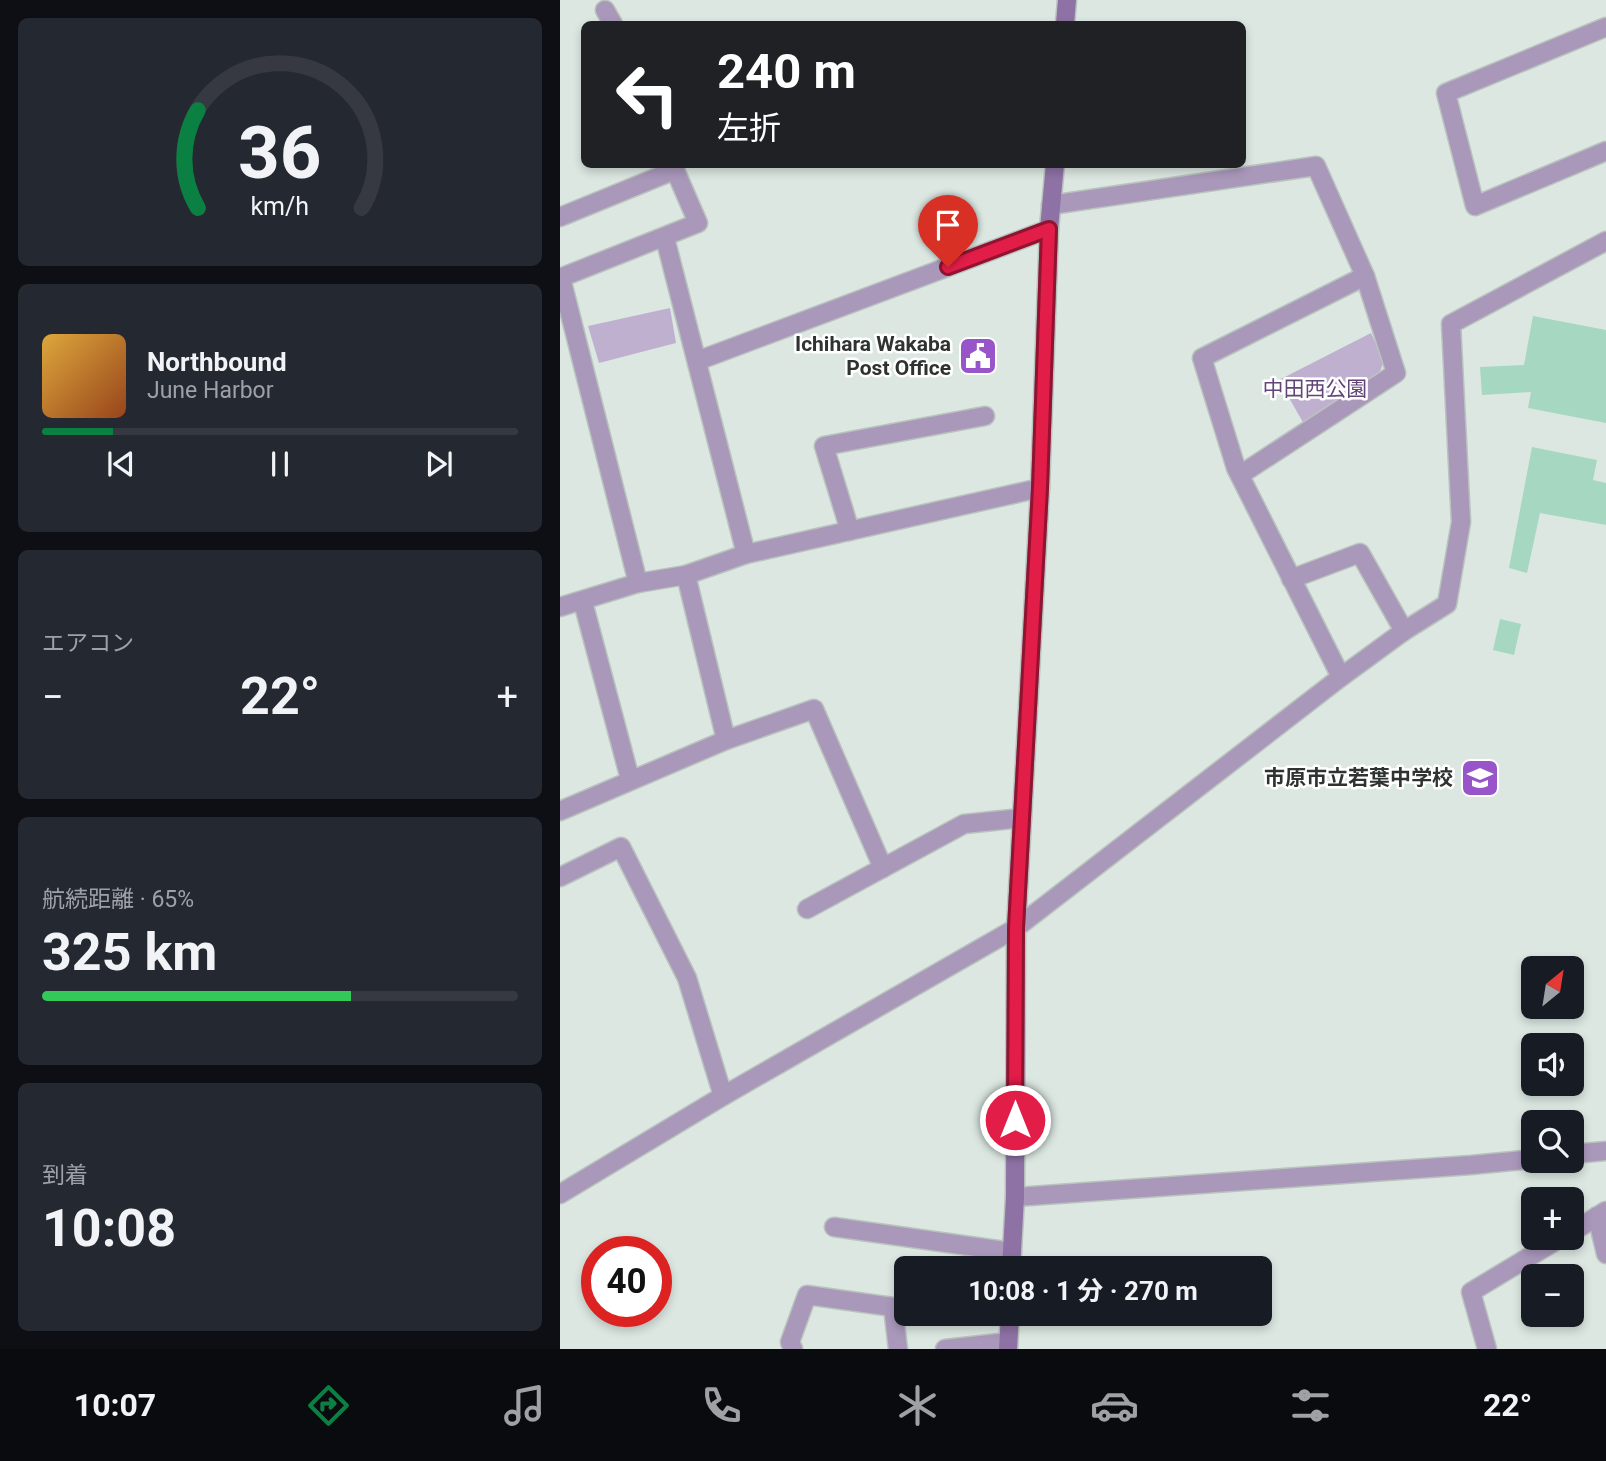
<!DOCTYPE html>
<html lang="ja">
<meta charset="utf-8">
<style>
:root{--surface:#171b24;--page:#242831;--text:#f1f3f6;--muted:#9ea1a6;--line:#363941;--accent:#0b8043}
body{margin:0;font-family:Roboto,"Noto Sans JP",sans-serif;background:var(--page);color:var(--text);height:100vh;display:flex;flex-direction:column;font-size:26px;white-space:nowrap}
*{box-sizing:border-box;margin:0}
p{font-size:23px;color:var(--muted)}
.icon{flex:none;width:38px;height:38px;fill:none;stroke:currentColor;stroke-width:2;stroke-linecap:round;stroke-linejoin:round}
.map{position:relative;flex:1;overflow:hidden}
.sheet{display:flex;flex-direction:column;gap:18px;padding:18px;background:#0d0f14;width:560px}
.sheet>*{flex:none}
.guide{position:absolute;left:21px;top:21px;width:665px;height:147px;border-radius:10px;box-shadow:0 4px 10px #0003;background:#202124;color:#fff;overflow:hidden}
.needle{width:46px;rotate:30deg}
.tools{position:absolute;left:961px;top:956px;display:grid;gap:14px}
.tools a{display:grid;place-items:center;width:63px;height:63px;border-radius:10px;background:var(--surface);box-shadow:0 4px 10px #0003;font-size:35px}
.speed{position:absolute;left:21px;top:1236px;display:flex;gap:14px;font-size:35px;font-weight:700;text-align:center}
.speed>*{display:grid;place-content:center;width:91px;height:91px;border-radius:50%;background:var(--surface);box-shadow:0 4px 10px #0003;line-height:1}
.speed .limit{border:10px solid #d22;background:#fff;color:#111}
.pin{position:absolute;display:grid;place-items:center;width:60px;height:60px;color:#fff;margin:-72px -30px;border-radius:50% 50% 50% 0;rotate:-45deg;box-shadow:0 0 7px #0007}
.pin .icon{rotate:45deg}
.me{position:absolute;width:77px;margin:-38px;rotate:0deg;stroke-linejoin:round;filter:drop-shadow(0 0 5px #0008)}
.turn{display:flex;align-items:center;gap:24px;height:147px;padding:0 21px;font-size:32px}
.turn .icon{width:91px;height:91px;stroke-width:2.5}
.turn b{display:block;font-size:49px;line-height:60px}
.big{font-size:52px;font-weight:700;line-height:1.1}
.sheet .widget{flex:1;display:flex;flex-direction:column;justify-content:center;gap:10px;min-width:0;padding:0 24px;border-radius:10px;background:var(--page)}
.sheet .dial{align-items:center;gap:0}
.dial svg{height:182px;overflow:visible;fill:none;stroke:var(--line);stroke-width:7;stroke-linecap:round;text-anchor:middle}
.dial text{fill:var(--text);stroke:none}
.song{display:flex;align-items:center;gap:21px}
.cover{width:84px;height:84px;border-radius:10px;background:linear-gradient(135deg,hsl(40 70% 55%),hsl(20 70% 35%))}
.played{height:7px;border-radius:4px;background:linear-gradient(90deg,var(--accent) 15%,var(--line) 15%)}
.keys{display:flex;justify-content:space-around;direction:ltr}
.heat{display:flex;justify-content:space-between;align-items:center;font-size:38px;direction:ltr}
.charge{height:10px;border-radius:5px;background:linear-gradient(90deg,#34c759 65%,var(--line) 0)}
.trip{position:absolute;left:334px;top:1256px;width:378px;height:70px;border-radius:10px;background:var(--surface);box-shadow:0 4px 10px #0003;font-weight:700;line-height:70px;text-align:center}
.dock{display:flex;height:112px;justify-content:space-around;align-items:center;background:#090b0e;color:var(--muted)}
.dock .icon{width:49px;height:49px}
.dock .active{color:var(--accent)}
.dock b{font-size:32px;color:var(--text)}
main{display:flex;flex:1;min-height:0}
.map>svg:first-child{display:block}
.green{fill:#c0b0d0}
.building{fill:#a5d7c1}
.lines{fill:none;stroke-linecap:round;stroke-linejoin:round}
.street-casing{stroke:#b9c3be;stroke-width:21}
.secondary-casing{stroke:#b9c3be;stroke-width:21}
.street{stroke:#aa98bb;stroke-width:18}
.secondary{stroke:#8e72a5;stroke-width:18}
.route-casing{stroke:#92132f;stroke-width:18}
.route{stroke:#e11d48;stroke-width:12}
.labels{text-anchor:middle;stroke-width:5;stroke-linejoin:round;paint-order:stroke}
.poi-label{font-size:21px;font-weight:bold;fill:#2e3230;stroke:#fff;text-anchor:end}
.park-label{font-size:21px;fill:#624579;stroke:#fff}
</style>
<main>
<section class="sheet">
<div class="widget dial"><svg viewBox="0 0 100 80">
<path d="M14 69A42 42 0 1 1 86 69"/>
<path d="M14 69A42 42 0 0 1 14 26" stroke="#0b8043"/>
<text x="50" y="56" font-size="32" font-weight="700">36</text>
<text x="50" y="72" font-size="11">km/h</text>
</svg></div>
<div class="widget">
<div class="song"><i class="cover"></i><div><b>Northbound</b><p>June Harbor</p></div></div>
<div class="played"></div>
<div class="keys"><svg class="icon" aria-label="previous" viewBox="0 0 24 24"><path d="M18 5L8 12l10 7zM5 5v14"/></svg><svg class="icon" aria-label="pause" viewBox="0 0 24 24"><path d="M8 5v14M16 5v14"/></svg><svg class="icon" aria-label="next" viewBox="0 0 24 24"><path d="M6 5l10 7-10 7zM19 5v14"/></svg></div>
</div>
<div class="widget"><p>エアコン</p>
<div class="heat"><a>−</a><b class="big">22°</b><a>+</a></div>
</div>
<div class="widget"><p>航続距離 · 65%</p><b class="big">325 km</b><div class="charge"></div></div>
<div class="widget"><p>到着</p><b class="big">10:08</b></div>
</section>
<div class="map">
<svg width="1046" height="1349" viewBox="0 0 1046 1349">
<rect width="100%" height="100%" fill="#dce7e2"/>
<g class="green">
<polygon points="110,308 116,343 39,363 28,326"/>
<polygon points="811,333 824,361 819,374 745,426 719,380"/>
</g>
<g class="building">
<polygon points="973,316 1046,330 1046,423 968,408 971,392 922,395 920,367 964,365"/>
<polygon points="972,447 1037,460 1033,480 1046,483 1046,525 980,513 967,573 949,568"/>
<polygon points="940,619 961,624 954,655 933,650"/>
</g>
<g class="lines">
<defs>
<g id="street">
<polyline points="45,10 53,24"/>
<polyline points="1046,27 886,93 915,206 1046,151"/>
<polyline points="491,205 756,166 805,276 642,358 676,468 781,677"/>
<polyline points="0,217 115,170"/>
<polyline points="105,238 186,554"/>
<polyline points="0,278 138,223 115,170 116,164"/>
<polyline points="1,278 78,583"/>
<polyline points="137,361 489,229"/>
<polyline points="680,475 836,373 805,276"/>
<polyline points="290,531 264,446 425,416"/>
<polyline points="126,575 166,740"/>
<polyline points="731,579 800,553 844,631"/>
<polyline points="23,602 70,779"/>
<polyline points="0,607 78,583 126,575 186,554 480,488"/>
<polyline points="0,811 166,740 254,709 323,868"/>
<polyline points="0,877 61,847 127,978 163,1096"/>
<polyline points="247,909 404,824 462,818"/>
<polyline points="1012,1154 1046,1151"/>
<polyline points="0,1194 163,1096 456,928 781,677 844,631 887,604 901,522 891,324 1046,241"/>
<polyline points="455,1197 911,1165 973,1159"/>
<polyline points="1037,1216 1046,1254"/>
<polyline points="274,1227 452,1252"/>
<polyline points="1012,1232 1046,1211"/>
<polyline points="233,1349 230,1342 247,1295 333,1307 338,1349"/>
<polyline points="385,1349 448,1342"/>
<polyline points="927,1349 911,1292 1002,1237"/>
</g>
<g id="secondary">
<polyline points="505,24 507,0"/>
<polyline points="451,1269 455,1197 456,928 480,488 489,229 495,164"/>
<polyline points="448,1349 450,1314"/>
</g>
</defs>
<use href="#street" class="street-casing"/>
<use href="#secondary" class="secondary-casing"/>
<use href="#street" class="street"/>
<use href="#secondary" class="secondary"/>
</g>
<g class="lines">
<defs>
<polyline id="route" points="388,267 489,229 480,488 456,928 455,1120"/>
</defs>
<use href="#route" class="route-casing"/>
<use href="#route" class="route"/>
</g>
<defs>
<symbol id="civic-square" viewBox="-11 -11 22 22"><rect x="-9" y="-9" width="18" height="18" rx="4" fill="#9854c9" stroke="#fff"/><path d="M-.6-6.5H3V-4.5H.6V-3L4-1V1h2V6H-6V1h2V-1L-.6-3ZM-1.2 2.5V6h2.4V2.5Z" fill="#fff"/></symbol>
<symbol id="school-square" viewBox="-11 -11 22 22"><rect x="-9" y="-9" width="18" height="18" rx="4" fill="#9854c9" stroke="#fff"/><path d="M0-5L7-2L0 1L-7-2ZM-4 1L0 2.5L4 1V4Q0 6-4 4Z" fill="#fff"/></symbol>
</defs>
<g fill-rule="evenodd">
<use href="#civic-square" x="396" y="334" width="44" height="44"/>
<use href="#school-square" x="898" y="756" width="44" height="44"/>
</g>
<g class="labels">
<g class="poi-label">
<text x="391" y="351">Ichihara Wakaba<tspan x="391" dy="24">Post Office</tspan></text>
<text x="893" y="785">市原市立若葉中学校</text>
</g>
<g class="park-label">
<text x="755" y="396">中田西公園</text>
</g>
</g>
</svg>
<div class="tools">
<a><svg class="needle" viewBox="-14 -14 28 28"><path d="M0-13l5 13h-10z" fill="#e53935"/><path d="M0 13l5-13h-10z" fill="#9ea1a6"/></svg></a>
<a><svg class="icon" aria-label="sound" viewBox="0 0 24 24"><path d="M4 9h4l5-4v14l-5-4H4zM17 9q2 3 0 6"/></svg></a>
<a><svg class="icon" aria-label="search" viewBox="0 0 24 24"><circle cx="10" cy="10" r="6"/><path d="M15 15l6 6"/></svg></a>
<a>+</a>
<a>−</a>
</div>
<div class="speed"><div class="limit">40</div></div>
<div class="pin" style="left:388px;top:267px;background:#d93025"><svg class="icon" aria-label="arrive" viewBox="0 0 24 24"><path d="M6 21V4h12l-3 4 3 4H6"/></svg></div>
<svg class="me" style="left:455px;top:1120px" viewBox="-20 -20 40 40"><circle r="17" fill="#e11d48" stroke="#fff" stroke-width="3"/><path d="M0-11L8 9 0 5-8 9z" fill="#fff"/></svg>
<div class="trip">10:08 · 1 分 · 270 m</div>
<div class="guide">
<div class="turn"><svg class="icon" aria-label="left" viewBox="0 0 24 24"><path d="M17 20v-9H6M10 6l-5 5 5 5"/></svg><div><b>240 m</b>左折</div></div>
</div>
</div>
</main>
<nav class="dock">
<b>10:07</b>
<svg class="icon active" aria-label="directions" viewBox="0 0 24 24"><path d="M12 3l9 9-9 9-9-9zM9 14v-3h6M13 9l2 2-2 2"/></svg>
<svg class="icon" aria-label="music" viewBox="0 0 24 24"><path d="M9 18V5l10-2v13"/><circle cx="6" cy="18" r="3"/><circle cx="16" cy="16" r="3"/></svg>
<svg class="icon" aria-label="phone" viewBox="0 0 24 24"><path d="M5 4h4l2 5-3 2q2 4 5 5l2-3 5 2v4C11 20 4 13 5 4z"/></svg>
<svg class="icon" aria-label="climate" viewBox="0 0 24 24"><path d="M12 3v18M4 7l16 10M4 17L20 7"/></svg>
<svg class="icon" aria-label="car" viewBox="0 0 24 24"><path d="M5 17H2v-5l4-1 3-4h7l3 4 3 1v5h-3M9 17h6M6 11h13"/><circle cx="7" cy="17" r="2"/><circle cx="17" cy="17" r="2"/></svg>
<svg class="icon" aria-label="filters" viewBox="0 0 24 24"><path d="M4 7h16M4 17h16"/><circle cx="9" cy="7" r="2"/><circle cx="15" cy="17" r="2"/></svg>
<b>22°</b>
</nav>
